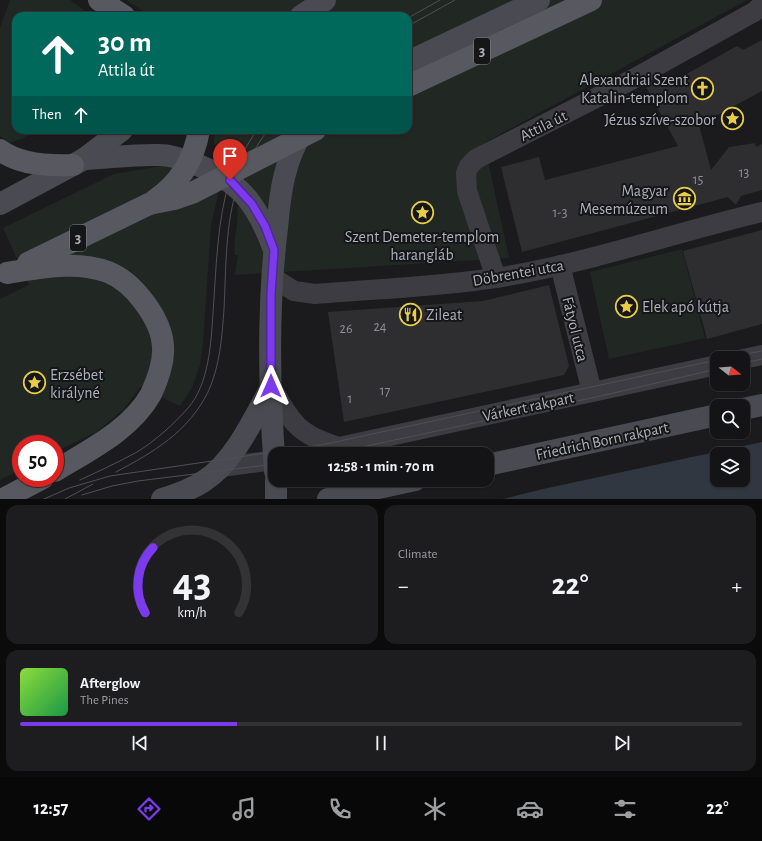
<!DOCTYPE html>
<meta charset="utf-8">
<style>
:root{--surface:#141416;--page:#1d1d1f;--text:#f1f3f6;--muted:#9d9ea1;--line:#333335;--accent:#7c3aed}
body{margin:0;font-family:"Alegreya Sans",sans-serif;background:var(--page);color:var(--text);height:100vh;display:flex;flex-direction:column;font-size:15px;white-space:nowrap}
*{box-sizing:border-box;margin:0}
p{font-size:13px;color:var(--muted)}
.icon{flex:none;width:22px;height:22px;fill:none;stroke:currentColor;stroke-width:2;stroke-linecap:round;stroke-linejoin:round}
.map{position:relative;height:499px;overflow:hidden}
.drawer{display:flex;flex-direction:column;gap:6px;padding:6px;background:#0b0b0c;flex:1}
.drawer>*{flex:none}
.top-card{position:absolute;left:12px;top:12px;width:400px;height:122px;border-radius:12px;box-shadow:0 1px 3px #0004,0 0 0 1px var(--line);background:#00695c;color:#fff;overflow:hidden}
.needle{width:26px;rotate:107deg}
.buttons{position:absolute;left:710px;top:351px;display:grid;gap:8px}
.buttons a{display:grid;place-items:center;width:40px;height:40px;border-radius:8px;background:var(--surface);box-shadow:0 1px 3px #0004,0 0 0 1px var(--line);font-size:20px}
.speed{position:absolute;left:12px;top:435px;display:flex;gap:8px;font-size:20px;font-weight:700;text-align:center}
.speed>*{display:grid;place-content:center;width:52px;height:52px;border-radius:50%;background:var(--surface);box-shadow:0 1px 3px #0004,0 0 0 1px var(--line);line-height:1}
.speed .limit{border:6px solid #d22;background:#fff;color:#111}
.pin{position:absolute;display:grid;place-items:center;width:34px;height:34px;color:#fff;margin:-41px -17px;border-radius:50% 50% 50% 0;rotate:-45deg;box-shadow:0 0 4px #0007}
.pin .icon{rotate:45deg}
.me{position:absolute;width:44px;margin:-22px;rotate:0deg;stroke-linejoin:round;filter:drop-shadow(0 0 3px #0008)}
.turn{display:flex;align-items:center;gap:14px;height:84px;padding:0 20px;font-size:18px}
.turn .icon{width:52px;height:52px;stroke-width:2.5}
.turn b{display:block;font-size:28px;line-height:34px}
.then{display:flex;align-items:center;height:38px;padding:0 20px;background:#0003;gap:8px;font-size:15px}
.big{font-size:30px;font-weight:600;line-height:1.1}
.drawer .card{flex:1;display:flex;flex-direction:column;justify-content:center;gap:6px;min-width:0;padding:0 14px;border-radius:12px;background:var(--page)}
.drawer .dial{align-items:center;gap:0}
.dial svg{height:104px;overflow:visible;fill:none;stroke:var(--line);stroke-width:7;stroke-linecap:round;text-anchor:middle}
.dial text{fill:var(--text);stroke:none}
.song{display:flex;align-items:center;gap:12px}
.cover{width:48px;height:48px;border-radius:6px;background:linear-gradient(135deg,hsl(90 70% 55%),hsl(140 70% 35%))}
.played{height:4px;border-radius:2px;background:linear-gradient(90deg,var(--accent) 30%,var(--line) 30%)}
.keys{display:flex;justify-content:space-around;direction:ltr}
.heat{display:flex;justify-content:space-between;align-items:center;font-size:22px;direction:ltr}
.drawer .tiles{flex:1;display:grid;gap:6px;grid-template-columns:1fr 1fr}
.card:last-child{grid-column:span 2}
.trip{position:absolute;left:268px;top:447px;width:226px;height:40px;border-radius:12px;background:var(--surface);box-shadow:0 1px 3px #0004,0 0 0 1px var(--line);font-weight:600;line-height:40px;text-align:center}
.dock{display:flex;height:64px;justify-content:space-around;align-items:center;background:#080809;color:var(--muted)}
.dock .icon{width:28px;height:28px}
.dock .selected{color:var(--accent)}
.dock b{font-size:18px;color:var(--text)}
.map>svg:first-child{display:block}
.green{fill:#212823}
.water{fill:#313740;fill-rule:evenodd}
.building{fill:#2e2e31}
.lines{fill:none;stroke-linecap:round;stroke-linejoin:round}
.minor{stroke:#3c3c42;stroke-width:20}
.secondary{stroke:#4a4b52;stroke-width:22}
.primary{stroke:#585960;stroke-width:22}
.tram{stroke:#4f5057;stroke-width:1}
.primary-bridge{stroke:#585960;stroke-width:22}
.route-casing{stroke:#51269a;stroke-width:10}
.route{stroke:#7c3aed;stroke-width:7}
.labels{text-anchor:middle;stroke-width:4;stroke-linejoin:round;paint-order:stroke}
.number-label{font-size:14px;fill:#8d8f98}
.shield{fill:#161618;stroke:#80828a;stroke-width:1}
.shield-label{font-size:15px;font-weight:bold;fill:#aeb0bb}
.poi-label{font-size:16px;fill:#aeb0bb;stroke:#161618;text-anchor:end}
.street-label{font-size:16px;fill:#aeb0bb;stroke:#161618}
</style>
<div class="map">
<svg width="762" height="499" viewBox="0 0 762 499">
<rect width="100%" height="100%" fill="#1b1b1d"/>
<g class="green">
<polygon points="10,0 70,0 92,16 16,16 16,130 44,130 10,143 0,136 0,28"/>
<path d="M126,0H747L484,143L509,258L235,275L238,255H235C232,239 240,223 237,207L243,206L246,180L229,151L214,144L215,130H408V16H151Z"/>
<polygon points="168,165 219,190 211,226 203,342 200,365 192,387 180,406 140,387 124,409 96,432 55,452 55,444 21,444 21,469 0,480 0,299 29,285 3,228 114,174"/>
<polygon points="682,249 705,338 609,359 590,272"/>
</g>
<path class="water" d="M762,442V499H503L543,489ZM717,454H743V480H717Z"/>
<g class="building">
<polygon points="762,40 762,91 699,125 711,170 729,147 755,143 756,147 762,144 762,190 741,196 736,205 728,197 522,252 501,167 539,157 545,180 678,146 645,85 660,77 665,86 737,46 743,50"/>
<polygon points="762,230 762,324 707,339 683,251"/>
<polygon points="549,285 569,366 564,375 344,422 328,312 483,301"/>
</g>
<g class="lines">
<g class="minor">
<polyline points="560,265 592,392"/>
<path d="M272,277L294,291L315,294C375,289 436,287 495,278C586,264 673,233 762,212"/>
<polyline points="496,278 467,191 466,173 469,166 476,159 633,79 754,12 762,5"/>
<polyline points="743,359 762,355"/>
<path d="M271,386C292,423 297,434 339,447"/>
<polyline points="314,454 339,447 717,365"/>
<polyline points="221,467 275,460"/>
</g>
<g class="secondary">
<polyline points="301,16 325,0"/>
<polyline points="408,62 539,0"/>
<path d="M84,159C109,158 134,154 160,155C170,155 182,159 192,163C238,179 256,202 273,247"/>
<polyline points="0,204 84,159 122,130"/>
<polyline points="743,409 762,405"/>
<polyline points="487,465 717,415"/>
<path d="M275,471C269,391 267,308 277,228C280,194 284,159 304,130"/>
<polyline points="276,480 276,499"/>
<path d="M162,499C176,495 192,489 204,481C234,462 254,418 271,387"/>
<polyline points="328,499 415,480"/>
</g>
<g class="primary">
<polyline points="99,0 124,16"/>
<polyline points="408,86 591,0"/>
<path d="M0,150C20,165 49,166 73,165"/>
<polyline points="28,263 149,204"/>
<path d="M7,273C40,268 76,260 108,272C134,282 162,320 163,347C164,362 157,381 151,394C131,430 89,450 55,471"/>
<polyline points="3,499 43,478"/>
</g>
<g class="tram">
<polyline points="408,18 440,0"/>
<polyline points="408,26 455,0"/>
<polyline points="725,358 762,351"/>
<polyline points="743,363 762,359"/>
<polyline points="329,454 596,397 717,369"/>
<path d="M116,472C154,452 188,432 208,392C220,366 222,337 224,309C226,272 225,221 238,186C245,166 255,147 268,130"/>
<path d="M80,480C99,471 119,462 137,452C155,441 174,424 188,408C209,384 211,343 213,313C216,273 217,218 230,180C236,163 247,145 257,130"/>
<polyline points="82,495 112,486 138,481 275,464"/>
<polyline points="44,499 69,488 110,476 321,445 717,360"/>
<polyline points="65,499 93,484"/>
</g>
<g class="primary-bridge">
<path d="M155,200C180,183 194,160 199,130"/>
<polyline points="149,204 174,199 194,192 315,130"/>
</g>
</g>
<g class="lines">
<defs>
<polyline id="route" points="230,180 252,204 265,226 274,250 271,294 271,386"/>
</defs>
<use href="#route" class="route-casing"/>
<use href="#route" class="route"/>
</g>
<defs>
<symbol id="church-ring" viewBox="-11 -11 22 22"><circle r="9.5" fill="#161618" stroke="#e7cd48" stroke-width="1.5"/><path d="M-1.2-6h2.4v3.5h3.3v2.4h-3.3V6h-2.4V-.1h-3.3v-2.4h3.3Z" fill="#e7cd48"/></symbol>
<symbol id="sight-ring" viewBox="-11 -11 22 22"><circle r="9.5" fill="#161618" stroke="#e7cd48" stroke-width="1.5"/><path d="M0-6L1.8-2.2L6-1.7L2.9 1.2L3.7 5.4L0 3.3L-3.7 5.4L-2.9 1.2L-6-1.7L-1.8-2.2Z" fill="#e7cd48"/></symbol>
<symbol id="museum-ring" viewBox="-11 -11 22 22"><circle r="9.5" fill="#161618" stroke="#e7cd48" stroke-width="1.5"/><path d="M0-6L6-3V-2H-6V-3ZM-5-1h2V3h-2ZM-1-1h2V3h-2ZM3-1h2V3H3ZM-6 4H6V6H-6Z" fill="#e7cd48"/></symbol>
<symbol id="restaurant-ring" viewBox="-11 -11 22 22"><circle r="9.5" fill="#161618" stroke="#e7cd48" stroke-width="1.5"/><path d="M-5-6h1v4h1v-4h1v4h1v-4h1v5L-1.5 .5V6h-2V.5L-5-1ZM5-6V6H3V1.5H1.5Q1.5-4 5-6Z" fill="#e7cd48"/></symbol>
</defs>
<g fill-rule="evenodd">
<use href="#church-ring" x="690" y="76" width="25" height="25"/>
<use href="#sight-ring" x="720" y="106" width="25" height="25"/>
<use href="#museum-ring" x="672" y="186" width="25" height="25"/>
<use href="#sight-ring" x="410" y="200" width="25" height="25"/>
<use href="#sight-ring" x="614" y="294" width="25" height="25"/>
<use href="#restaurant-ring" x="398" y="302" width="25" height="25"/>
<use href="#sight-ring" x="22" y="370" width="25" height="25"/>
</g>
<g class="labels">
<g class="number-label">
<text x="744" y="177">13</text>
<text x="698" y="184">15</text>
<text x="560" y="217">1-3</text>
<text x="380" y="331">24</text>
<text x="346" y="333">26</text>
<text x="385" y="395">17</text>
<text x="350" y="403">1</text>
</g>
<g class="shield">
<rect x="474" y="38" width="16" height="26" rx="3"/>
<rect x="70" y="225" width="16" height="26" rx="3"/>
</g>
<g class="shield-label">
<text x="482" y="56">3</text>
<text x="78" y="243">3</text>
</g>
<g class="poi-label">
<text x="688" y="85">Alexandriai Szent<tspan x="688" dy="18">Katalin-templom</tspan></text>
<text x="716" y="125">Jézus szíve-szobor</text>
<text x="668" y="196">Magyar<tspan x="668" dy="18">Mesemúzeum</tspan></text>
<text x="422" y="242" text-anchor="middle">Szent Demeter-templom<tspan x="422" dy="18">harangláb</tspan></text>
<text x="642" y="312" text-anchor="start">Elek apó kútja</text>
<text x="426" y="320" text-anchor="start">Zileat</text>
<text x="50" y="380" text-anchor="start">Erzsébet<tspan x="50" dy="18">királyné</tspan></text>
</g>
<g class="street-label">
<text transform="translate(543 125) rotate(-26)" y="6">Attila út</text>
<text transform="translate(518 272) rotate(-10)" y="6">Döbrentei utca</text>
<text transform="translate(576 329) rotate(76)" y="6">Fátyol utca</text>
<text transform="translate(528 406) rotate(-12)" y="6">Várkert rakpart</text>
<text transform="translate(602 440) rotate(-12)" y="6">Friedrich Born rakpart</text>
</g>
</g>
</svg>
<div class="buttons">
<a><svg class="needle" viewBox="-14 -14 28 28"><path d="M0-13l5 13h-10z" fill="#e53935"/><path d="M0 13l5-13h-10z" fill="#9d9ea1"/></svg></a>
<a><svg class="icon" aria-label="search" viewBox="0 0 24 24"><circle cx="10" cy="10" r="6"/><path d="M15 15l6 6"/></svg></a>
<a><svg class="icon" aria-label="layers" viewBox="0 0 24 24"><path d="M12 4l9 5-9 5-9-5zM3 14l9 5 9-5"/></svg></a>
</div>
<div class="speed"><div class="limit">50</div></div>
<div class="pin" style="left:230px;top:180px;background:#d93025"><svg class="icon" aria-label="arrive" viewBox="0 0 24 24"><path d="M6 21V4h12l-3 4 3 4H6"/></svg></div>
<svg class="me" style="left:271px;top:386px" viewBox="-20 -20 40 40"><path d="M0-17L14 15 0 8-14 15z" fill="#7c3aed" stroke="#fff" stroke-width="4"/></svg>
<div class="trip">12:58 · 1 min · 70 m</div>
<div class="top-card">
<div class="turn"><svg class="icon" aria-label="ahead" viewBox="0 0 24 24"><path d="M12 20V5M6 11l6-6 6 6"/></svg><div><b>30 m</b>Attila út</div></div>
<div class="then">Then<svg class="icon" aria-label="ahead" viewBox="0 0 24 24"><path d="M12 20V5M6 11l6-6 6 6"/></svg></div>
</div>
</div>
<section class="drawer">
<div class="tiles">
<div class="card dial"><svg viewBox="0 0 100 80">
<path d="M14 69A42 42 0 1 1 86 69"/>
<path d="M14 69A42 42 0 0 1 20 19" stroke="#7c3aed"/>
<text x="50" y="56" font-size="32" font-weight="700">43</text>
<text x="50" y="72" font-size="11">km/h</text>
</svg></div>
<div class="card"><p>Climate</p>
<div class="heat"><a>−</a><b class="big">22°</b><a>+</a></div>
</div>
<div class="card">
<div class="song"><i class="cover"></i><div><b>Afterglow</b><p>The Pines</p></div></div>
<div class="played"></div>
<div class="keys"><svg class="icon" aria-label="previous" viewBox="0 0 24 24"><path d="M18 5L8 12l10 7zM5 5v14"/></svg><svg class="icon" aria-label="pause" viewBox="0 0 24 24"><path d="M8 5v14M16 5v14"/></svg><svg class="icon" aria-label="next" viewBox="0 0 24 24"><path d="M6 5l10 7-10 7zM19 5v14"/></svg></div>
</div>
</div>
</section>
<nav class="dock">
<b>12:57</b>
<svg class="icon selected" aria-label="directions" viewBox="0 0 24 24"><path d="M12 3l9 9-9 9-9-9zM9 14v-3h6M13 9l2 2-2 2"/></svg>
<svg class="icon" aria-label="music" viewBox="0 0 24 24"><path d="M9 18V5l10-2v13"/><circle cx="6" cy="18" r="3"/><circle cx="16" cy="16" r="3"/></svg>
<svg class="icon" aria-label="phone" viewBox="0 0 24 24"><path d="M5 4h4l2 5-3 2q2 4 5 5l2-3 5 2v4C11 20 4 13 5 4z"/></svg>
<svg class="icon" aria-label="climate" viewBox="0 0 24 24"><path d="M12 3v18M4 7l16 10M4 17L20 7"/></svg>
<svg class="icon" aria-label="car" viewBox="0 0 24 24"><path d="M5 17H2v-5l4-1 3-4h7l3 4 3 1v5h-3M9 17h6M6 11h13"/><circle cx="7" cy="17" r="2"/><circle cx="17" cy="17" r="2"/></svg>
<svg class="icon" aria-label="filters" viewBox="0 0 24 24"><path d="M4 7h16M4 17h16"/><circle cx="9" cy="7" r="2"/><circle cx="15" cy="17" r="2"/></svg>
<b>22°</b>
</nav>
